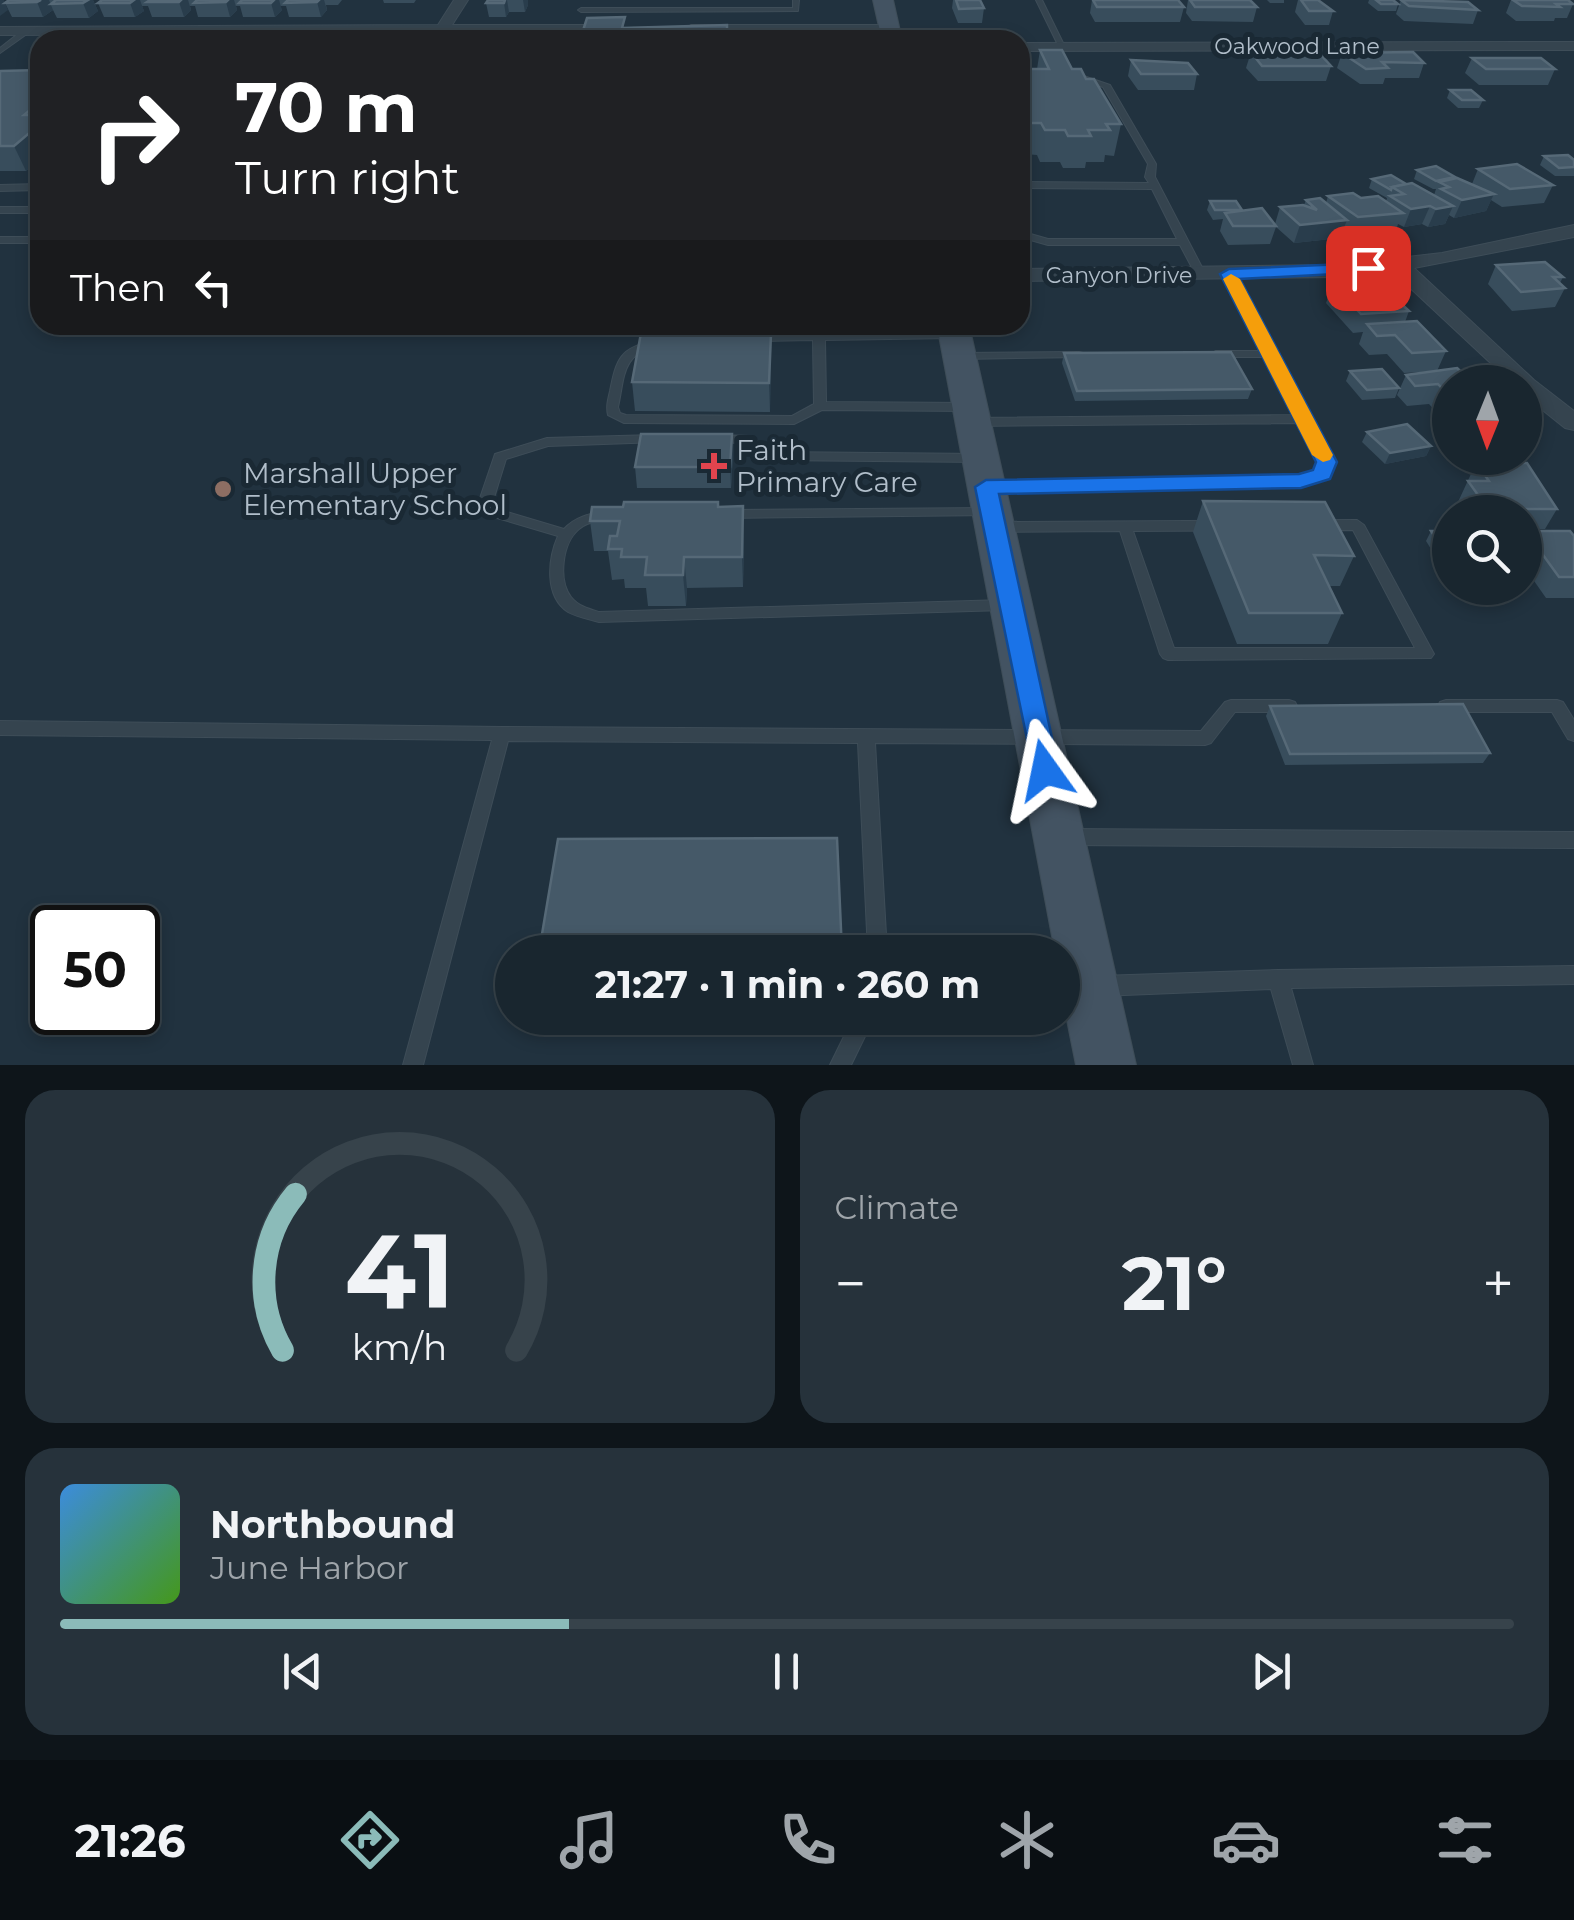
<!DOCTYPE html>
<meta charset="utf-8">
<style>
:root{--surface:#19262f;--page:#26323b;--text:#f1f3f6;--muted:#9fa5aa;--line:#37434b;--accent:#8bbbb9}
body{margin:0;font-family:Montserrat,sans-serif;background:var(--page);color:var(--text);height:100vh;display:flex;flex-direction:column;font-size:38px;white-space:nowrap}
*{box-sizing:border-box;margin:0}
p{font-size:32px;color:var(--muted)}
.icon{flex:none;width:55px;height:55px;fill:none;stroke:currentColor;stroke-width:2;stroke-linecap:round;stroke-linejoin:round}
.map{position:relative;height:1065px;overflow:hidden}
.panel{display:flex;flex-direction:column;gap:25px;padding:25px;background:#0e151a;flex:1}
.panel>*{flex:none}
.guide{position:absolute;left:30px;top:30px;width:1000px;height:305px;border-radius:30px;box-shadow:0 5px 15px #0003,0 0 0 2px var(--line);background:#202124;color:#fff;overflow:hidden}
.needle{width:65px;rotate:181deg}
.fabs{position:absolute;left:1432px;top:365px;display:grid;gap:20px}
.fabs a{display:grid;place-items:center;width:110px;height:110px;border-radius:50%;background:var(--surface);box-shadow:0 5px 15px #0003,0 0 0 2px var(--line);font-size:50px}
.speed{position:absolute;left:30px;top:905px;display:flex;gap:20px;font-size:50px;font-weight:700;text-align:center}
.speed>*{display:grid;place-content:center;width:130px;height:130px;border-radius:50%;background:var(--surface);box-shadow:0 5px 15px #0003,0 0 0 2px var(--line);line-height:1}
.speed .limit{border:5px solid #111;border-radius:15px;background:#fff;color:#111}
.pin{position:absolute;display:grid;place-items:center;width:85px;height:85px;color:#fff;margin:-42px;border-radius:20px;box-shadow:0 5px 15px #0006}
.me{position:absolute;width:110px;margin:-55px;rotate:348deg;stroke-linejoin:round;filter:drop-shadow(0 0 8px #0008)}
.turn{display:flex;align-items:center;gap:35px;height:210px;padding:0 40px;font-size:45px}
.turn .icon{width:130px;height:130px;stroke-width:2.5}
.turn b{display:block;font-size:70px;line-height:85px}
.then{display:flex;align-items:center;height:95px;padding:0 40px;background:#0003;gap:20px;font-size:38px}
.big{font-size:75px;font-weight:700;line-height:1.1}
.panel .card{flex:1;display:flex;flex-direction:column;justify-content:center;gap:15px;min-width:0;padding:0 35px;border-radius:30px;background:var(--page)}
.panel .dial{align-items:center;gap:0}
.dial svg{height:260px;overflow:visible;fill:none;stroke:var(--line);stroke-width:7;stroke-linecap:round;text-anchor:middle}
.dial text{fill:var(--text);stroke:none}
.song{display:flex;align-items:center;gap:30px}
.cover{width:120px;height:120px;border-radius:15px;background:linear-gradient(135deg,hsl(210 70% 55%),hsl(100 70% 35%))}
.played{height:10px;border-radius:5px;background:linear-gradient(90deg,var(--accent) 35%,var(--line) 35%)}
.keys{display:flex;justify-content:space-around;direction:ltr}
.heat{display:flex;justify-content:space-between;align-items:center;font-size:55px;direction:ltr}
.panel .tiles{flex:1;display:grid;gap:25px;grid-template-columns:1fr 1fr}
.card:last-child{grid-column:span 2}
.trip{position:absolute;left:495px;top:935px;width:585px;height:100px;border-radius:50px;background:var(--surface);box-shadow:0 5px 15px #0003,0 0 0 2px var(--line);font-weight:700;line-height:100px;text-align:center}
.tabs{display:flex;height:160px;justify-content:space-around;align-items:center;background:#0a0f13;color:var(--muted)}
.tabs .icon{width:70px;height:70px}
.tabs .active{color:var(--accent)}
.tabs b{font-size:45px;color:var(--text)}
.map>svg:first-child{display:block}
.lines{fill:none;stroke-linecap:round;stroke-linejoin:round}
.lane-casing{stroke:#3e4d58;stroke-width:2}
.street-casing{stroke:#3e4d58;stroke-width:2}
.secondary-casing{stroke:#3e4d58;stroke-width:2}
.lane{fill:#35444f;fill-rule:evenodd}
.street{fill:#35444f;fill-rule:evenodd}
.secondary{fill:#435362;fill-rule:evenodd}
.wall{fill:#384d5c}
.shaded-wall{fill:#293d4c}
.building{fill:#455968;stroke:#566977;stroke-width:2.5}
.route{fill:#1a73e8;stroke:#114b97;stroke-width:2.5}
.slow{fill:#f59e0b}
.health-dot{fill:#e0444e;stroke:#1a2934;stroke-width:4}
.education-dot{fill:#8d6e63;stroke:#1a2934;stroke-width:4}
.labels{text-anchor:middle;stroke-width:10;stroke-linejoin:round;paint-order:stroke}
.far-street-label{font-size:22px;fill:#b1beca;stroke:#1a2934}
.poi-label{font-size:28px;fill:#b1beca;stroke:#1a2934;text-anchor:start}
</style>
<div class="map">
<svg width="1574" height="1065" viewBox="0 0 1574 1065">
<rect width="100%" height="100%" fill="#21323f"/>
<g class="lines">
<defs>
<g id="lane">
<polygon points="793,0 799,0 798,11 581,12 578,10 581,8 793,8"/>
<polygon points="1036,0 1042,0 1066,49 1059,47"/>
<polygon points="513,27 517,29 512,40 504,40 509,29"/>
<polygon points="24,29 31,31 0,53 0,48"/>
<polygon points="948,30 952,32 955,40 947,40 944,32"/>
<polygon points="1069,71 1110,85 1156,164 1155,177 1206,275 1205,277 1197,277 1180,245 1048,245 1020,237 1020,231 1048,239 1177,239 1152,189 1020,188 1020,182 1149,183 1145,177 1148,164 1103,87 1066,75 1065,73"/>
<polygon points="40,184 40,190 0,191 0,185"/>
<rect x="0" y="207" width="40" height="6"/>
<rect x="0" y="237" width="40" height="6"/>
<polygon points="1229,272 1234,275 1332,462 1327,477 1301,485 984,490 982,487 984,484 989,483 1300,477 1316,471 1320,462 1299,423 975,426 969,422 975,418 1296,415 1266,357 1216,357 1210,354 1216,351 1263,351 1224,275"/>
<path d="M819,332L824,334L954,332L960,335L954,338L825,340L826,402L968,403L974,407L968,411L822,410L794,424L624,423L608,415C606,406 608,400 610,391C616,360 620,347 654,341L658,342V346C621,354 625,376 618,407L620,413L626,415L792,416L814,404L813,340L756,341L750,338L756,335L814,334Z"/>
<polygon points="1079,352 1083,353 1083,357 961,359 955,356 961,353"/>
<path d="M655,435L661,439L659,442L548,446L506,459L493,501L497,509L564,529C575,517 589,514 604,511L611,515L609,518C598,521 587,522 579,529C562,543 558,580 571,597C578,606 589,609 599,612L1005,600L1010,601L1012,605L1010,609L1005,610L599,622C589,619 577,617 568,612C544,596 548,559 558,536L487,515L479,501L494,457L495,454L547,438Z"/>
<polygon points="716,435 749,436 774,452 980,454 986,458 980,462 771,460 742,443 712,442 710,439"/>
<polygon points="989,508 996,512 994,515 726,518 719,514 726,510"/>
<path d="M1357,520L1364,525L1434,654L1431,658L1168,660L1163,658L1160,654L1120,531L995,532L988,527L995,522ZM1353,530L1415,648H1174L1133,531Z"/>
<polygon points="1231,700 1289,700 1295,702 1297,706 1295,710 1289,712 1235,712 1211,743 1205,745 875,743 887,952 868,952 858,743 508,741 423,1065 403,1065 492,740 0,735 0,721 502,727 1201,731 1225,702"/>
<polygon points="1446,700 1557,700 1563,702 1574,720 1574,741 1568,739 1552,712 1446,712 1440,710 1438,706 1440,702"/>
<polygon points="1065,829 1574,832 1574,848 1065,845 1059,842 1056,837 1059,832"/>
<polygon points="1574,966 1574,984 1291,988 1313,1065 1293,1065 1271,989 1100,996 1093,993 1090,986 1093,979 1100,976 1278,970"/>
<polygon points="853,1018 874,1018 851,1065 830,1065"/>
</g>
<g id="street">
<polygon points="454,0 468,0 452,25 618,25 625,29 618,33 0,35 0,27 438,25"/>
<polygon points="889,25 896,29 894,32 691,33 684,29 691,25"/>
<polygon points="1574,42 1574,50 1020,51 1020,43"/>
<polygon points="1574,225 1574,237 1414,268 1534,380 1574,411 1574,430 1565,428 1525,396 1525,382 1511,382 1392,271 1338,277 1020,281 1020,269 1338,265 1442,253"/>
</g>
<g id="secondary">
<polygon points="873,0 893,0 902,40 882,40"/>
<polygon points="937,325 969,325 1136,1065 1076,1065 1062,995 1062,952 1055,952"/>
</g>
</defs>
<use href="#lane" class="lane-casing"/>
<use href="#street" class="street-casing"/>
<use href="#secondary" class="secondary-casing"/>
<use href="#lane" class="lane"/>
<use href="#street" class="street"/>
<use href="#secondary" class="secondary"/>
</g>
<g class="wall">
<polygon points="9,0 93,0 98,11 89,18 57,18 51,6 53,10 43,17 12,17 5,3"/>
<polygon points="102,0 342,0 338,5 326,5 327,10 321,17 289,17 286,6 280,6 282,10 275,17 243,17 240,6 236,6 237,10 230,17 198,17 195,6 190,6 191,10 184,17 152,17 148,6 142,6 144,11 135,17 104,17 98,3"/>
<polygon points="383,0 416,0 414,3 384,3"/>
<polygon points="488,0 528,0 528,5 525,12 509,12 506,17 489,17 486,3"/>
<polygon points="953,0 980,0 984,8 982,23 958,23 952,8"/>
<polygon points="1092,0 1184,7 1180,22 1095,22 1090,13"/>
<polygon points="1188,0 1250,0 1257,7 1253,22 1192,21 1186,13"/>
<polygon points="1267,0 1284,0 1284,3 1270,3"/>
<polygon points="1298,0 1318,0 1333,11 1329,25 1305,25 1295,12"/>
<polygon points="1369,0 1393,0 1398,4 1396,11 1378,11 1368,3"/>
<polygon points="1401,0 1478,10 1473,24 1404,21 1396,14"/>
<polygon points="1511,0 1568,0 1573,4 1567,18 1555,18 1554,21 1516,21 1506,13"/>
<polygon points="727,25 728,40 580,40 626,27"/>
<polygon points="1040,50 1086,79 1121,124 1114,156 1105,155 1104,162 1086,162 1085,168 1063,168 1060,162 1040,162 1037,155 1024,154 1020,144 1020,69 1037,69"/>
<polygon points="1251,52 1331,66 1326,81 1258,81 1246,68"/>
<polygon points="1342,53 1424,63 1419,78 1385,78 1383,84 1360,84 1337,68"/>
<polygon points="1472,58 1555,69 1548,85 1479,85 1465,73"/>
<polygon points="1131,60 1197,74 1194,90 1138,90 1128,76"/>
<polygon points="40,70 40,158 26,171 0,171 0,71"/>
<polygon points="1450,90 1483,100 1479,108 1458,108 1447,98"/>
<polygon points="1544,156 1574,160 1574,176 1555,176 1540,165"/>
<polygon points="1478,169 1553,185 1544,203 1502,207 1491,200 1486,211 1454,218 1449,215 1445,224 1428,227 1422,224 1404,227 1398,224 1396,231 1351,235 1343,230 1340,238 1294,243 1276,227 1270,244 1228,245 1220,231 1223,219 1213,220 1207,210 1210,201 1242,210 1275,224 1280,207 1304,205 1306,200 1326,203 1328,196 1386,202 1387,198 1369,188 1372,179 1406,184 1434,195 1436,189 1433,189 1414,179 1417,170 1472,184"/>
<polygon points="1496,265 1563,277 1560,283 1565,288 1555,307 1512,311 1488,284"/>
<polygon points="1333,284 1409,311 1405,322 1446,351 1437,371 1404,373 1387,354 1369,355 1359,344 1363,332 1353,333 1326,303"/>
<polygon points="771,334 770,412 635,411 632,382"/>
<polygon points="1064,353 1252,389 1248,399 1075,401 1062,363"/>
<polygon points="1350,371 1399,388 1395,398 1362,400 1346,381"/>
<polygon points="1406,375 1450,382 1450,421 1444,421 1429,404 1407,406 1397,395"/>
<polygon points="1450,428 1450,444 1445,438"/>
<polygon points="1367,432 1431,446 1426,456 1385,464 1362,442"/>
<polygon points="1525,445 1531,452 1525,463 1557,509 1545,529 1525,529 1525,512 1465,512 1458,502 1476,463 1481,463 1477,458 1525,458"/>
<polygon points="733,454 731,488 637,488 635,467"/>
<polygon points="1203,501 1354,556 1340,586 1329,586 1342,613 1328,644 1237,644 1193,532"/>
<polygon points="718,507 744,537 743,587 687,588 686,606 648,606 646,588 625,588 624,579 612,580 608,551 594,551 590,521"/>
<polygon points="1431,531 1450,531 1450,568 1443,568 1426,541"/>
<polygon points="1525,531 1574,536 1574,598 1546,598 1525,568"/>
<polygon points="1270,706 1490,753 1483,763 1285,765 1266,716"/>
</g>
<g class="shaded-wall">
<polygon points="0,0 4,0 8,10 0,16"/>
<polygon points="41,0 49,0 53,10 43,17 37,2"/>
<polygon points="88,0 93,0 98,11 89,18 83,3"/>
<polygon points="134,0 140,0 144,11 135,17 130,3"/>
<polygon points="181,0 188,0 191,10 184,17 179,2"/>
<polygon points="228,0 234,0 237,10 230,17 226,2"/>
<polygon points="274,0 279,0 282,10 275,17 271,3"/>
<polygon points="319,0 324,0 327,10 321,17 317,2"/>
<polygon points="505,0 507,0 509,12 506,17 504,3"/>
<polygon points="523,0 528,0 528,5 525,12"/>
<polygon points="36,105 40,114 40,158 26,171 14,146 24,115"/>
<polygon points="1494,194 1486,211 1454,218 1462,200"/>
<polygon points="1430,206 1422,224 1404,227 1411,209"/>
<polygon points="1453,206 1445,224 1428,227 1436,209"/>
<polygon points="1347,220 1340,238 1294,243 1300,225"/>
<polygon points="771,334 771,363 770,412 769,383"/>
<polygon points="732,434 733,454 731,488 730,467"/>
<polygon points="1431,446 1426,456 1385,464 1390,453"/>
<polygon points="743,506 744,537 743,587 742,557"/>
<polygon points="684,557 687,588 686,606 683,575"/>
</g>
<g class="building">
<polygon points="9,0 41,0 37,2 5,3"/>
<polygon points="56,0 88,0 83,3 51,4"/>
<polygon points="102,0 134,0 130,3 98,3"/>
<polygon points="150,0 181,0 179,2 147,2"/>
<polygon points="197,0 228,0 226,2 194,3"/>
<polygon points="242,0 274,0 271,3 239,3"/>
<polygon points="288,0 319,0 317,2 285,3"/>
<polygon points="488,0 505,0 504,3 486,3"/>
<polygon points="956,0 980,0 984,8 959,9"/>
<polygon points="1093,0 1178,0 1184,7 1097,7"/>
<polygon points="1190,0 1250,0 1257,7 1195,7"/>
<polygon points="1301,0 1318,0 1333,11 1309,11"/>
<polygon points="1376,0 1393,0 1398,4 1381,4"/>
<polygon points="1401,0 1468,2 1478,10 1409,6"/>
<polygon points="1513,0 1568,0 1573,4 1556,4 1560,7 1522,6"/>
<polygon points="625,17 622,28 727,25 727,36 675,36 675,40 580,40 587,18"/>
<polygon points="1040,50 1062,50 1072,69 1081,69 1086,79 1094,79 1121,124 1106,124 1110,130 1088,130 1091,136 1068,136 1065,130 1045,130 1041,123 1028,123 1020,102 1020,69 1049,69"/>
<polygon points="1251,52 1320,54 1331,66 1262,66"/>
<polygon points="1413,52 1424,63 1382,62 1388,68 1366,69 1342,53"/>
<polygon points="1472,58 1541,58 1555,69 1486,69"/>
<polygon points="1131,60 1188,63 1197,74 1141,74"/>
<polygon points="40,70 40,105 36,105 24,115 40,115 40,124 14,146 0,146 0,71"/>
<polygon points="1450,90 1471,90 1483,100 1462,100"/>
<polygon points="1568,155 1574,160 1574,167 1559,168 1544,156"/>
<polygon points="1517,164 1553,185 1510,189 1478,169"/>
<polygon points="1436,166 1455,177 1436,181 1417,170"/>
<polygon points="1391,175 1406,184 1392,187 1391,190 1372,179"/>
<polygon points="1457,178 1494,194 1462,200 1441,189 1449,187 1439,182"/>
<polygon points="1412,183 1453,206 1436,209 1430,206 1411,209 1390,196 1404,194 1392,187"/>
<polygon points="1353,193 1361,198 1378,196 1403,213 1358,217 1328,196"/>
<polygon points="1320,198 1347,220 1300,225 1280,207 1303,205 1317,210 1306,200"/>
<polygon points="1210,201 1236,201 1242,210 1215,210"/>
<polygon points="1262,208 1276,226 1233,226 1225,213"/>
<polygon points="1545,262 1563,277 1553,277 1565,288 1521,292 1496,265"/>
<polygon points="1377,281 1409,311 1361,314 1333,284"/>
<polygon points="1417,321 1446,351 1412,353 1395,335 1377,336 1367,324"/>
<polygon points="641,333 771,334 769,383 632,382"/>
<polygon points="1231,352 1252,389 1077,391 1064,353"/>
<polygon points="1457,368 1472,382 1450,382 1450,397 1438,384 1415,386 1406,375"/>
<polygon points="1382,369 1399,388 1367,390 1350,371"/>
<polygon points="1407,424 1431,446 1390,453 1367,432"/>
<polygon points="641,434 732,434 730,467 635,467"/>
<polygon points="1476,463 1527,463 1557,509 1488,509 1468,481 1489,481"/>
<polygon points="1203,501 1325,502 1354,556 1314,555 1342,613 1249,613"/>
<polygon points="624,502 718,502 718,507 743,506 742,557 684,557 683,575 645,575 647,557 621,557 622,549 608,549 610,536 617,536 620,521 590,521 592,507 623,507"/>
<polygon points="1431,531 1450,531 1450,558 1449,558"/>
<polygon points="1525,531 1570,531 1574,536 1574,577 1559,577 1538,548 1525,547"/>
<polygon points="1463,704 1490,753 1290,754 1270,706"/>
<polygon points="837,838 842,952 539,952 558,839"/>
</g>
<polygon class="route" points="1368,263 1377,268 1374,272 1240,279 1337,462 1330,479 1301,488 999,494 1059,770 1055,778 1045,782 1035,778 975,487 986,480 1299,474 1313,470 1316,462 1220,274 1229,269"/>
<polygon class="slow" points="1231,274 1240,279 1333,455 1330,460 1323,462 1312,455 1223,279"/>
<path class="health-dot" d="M709 451h10v10h10v10h-10v10h-10v-10h-10v-10h10z"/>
<circle class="education-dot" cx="223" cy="489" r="10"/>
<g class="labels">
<g class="far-street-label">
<text x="1297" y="54">Oakwood Lane</text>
<text x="1119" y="283">Canyon Drive</text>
</g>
<g class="poi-label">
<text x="736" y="460">Faith<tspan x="736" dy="32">Primary Care</tspan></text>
<text x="243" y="483">Marshall Upper<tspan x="243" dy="32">Elementary School</tspan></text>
</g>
</g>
</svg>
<div class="fabs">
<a><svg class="needle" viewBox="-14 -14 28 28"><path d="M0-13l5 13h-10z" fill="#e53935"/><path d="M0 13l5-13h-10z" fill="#9fa5aa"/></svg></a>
<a><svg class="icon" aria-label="search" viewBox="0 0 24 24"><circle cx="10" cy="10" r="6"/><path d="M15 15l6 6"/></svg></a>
</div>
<div class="speed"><div class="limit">50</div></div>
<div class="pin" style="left:1368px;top:268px;background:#d93025"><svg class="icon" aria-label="arrive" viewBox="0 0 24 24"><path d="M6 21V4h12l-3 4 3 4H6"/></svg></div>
<svg class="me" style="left:1045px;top:770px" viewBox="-20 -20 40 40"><path d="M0-17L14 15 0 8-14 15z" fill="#1a73e8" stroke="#fff" stroke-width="4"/></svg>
<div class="trip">21:27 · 1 min · 260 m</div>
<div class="guide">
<div class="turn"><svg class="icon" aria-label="right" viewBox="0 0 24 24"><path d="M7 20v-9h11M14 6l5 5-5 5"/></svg><div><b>70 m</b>Turn right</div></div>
<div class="then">Then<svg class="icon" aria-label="left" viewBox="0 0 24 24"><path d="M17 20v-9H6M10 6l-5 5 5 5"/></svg></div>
</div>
</div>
<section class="panel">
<div class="tiles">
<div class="card dial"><svg viewBox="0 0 100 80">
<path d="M14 69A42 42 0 1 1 86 69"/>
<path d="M14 69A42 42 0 0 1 18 21" stroke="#8bbbb9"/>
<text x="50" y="56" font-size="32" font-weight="700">41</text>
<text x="50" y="72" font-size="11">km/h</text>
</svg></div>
<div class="card"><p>Climate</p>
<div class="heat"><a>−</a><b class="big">21°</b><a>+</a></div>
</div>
<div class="card">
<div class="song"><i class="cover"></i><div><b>Northbound</b><p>June Harbor</p></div></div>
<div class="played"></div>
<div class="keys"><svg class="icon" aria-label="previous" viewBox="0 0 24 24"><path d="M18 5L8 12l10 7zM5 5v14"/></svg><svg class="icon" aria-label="pause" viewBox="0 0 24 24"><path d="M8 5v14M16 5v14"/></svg><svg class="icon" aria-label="next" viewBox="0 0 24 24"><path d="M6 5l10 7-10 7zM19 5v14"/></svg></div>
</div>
</div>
</section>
<nav class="tabs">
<b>21:26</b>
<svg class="icon active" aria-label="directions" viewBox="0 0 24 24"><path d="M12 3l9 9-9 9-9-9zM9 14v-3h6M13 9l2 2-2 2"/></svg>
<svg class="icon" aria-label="music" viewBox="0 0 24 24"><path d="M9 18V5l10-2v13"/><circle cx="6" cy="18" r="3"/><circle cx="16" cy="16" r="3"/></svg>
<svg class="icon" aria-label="phone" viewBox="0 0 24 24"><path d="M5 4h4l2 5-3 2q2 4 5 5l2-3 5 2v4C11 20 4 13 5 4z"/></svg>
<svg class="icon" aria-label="climate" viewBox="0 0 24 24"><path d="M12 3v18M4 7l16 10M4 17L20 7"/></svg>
<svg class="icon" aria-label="car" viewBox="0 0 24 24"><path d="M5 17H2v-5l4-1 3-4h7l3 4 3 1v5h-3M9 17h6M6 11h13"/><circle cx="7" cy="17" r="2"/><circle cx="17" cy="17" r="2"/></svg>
<svg class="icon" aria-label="filters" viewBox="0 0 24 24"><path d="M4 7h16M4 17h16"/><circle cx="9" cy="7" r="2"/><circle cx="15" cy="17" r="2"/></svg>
</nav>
